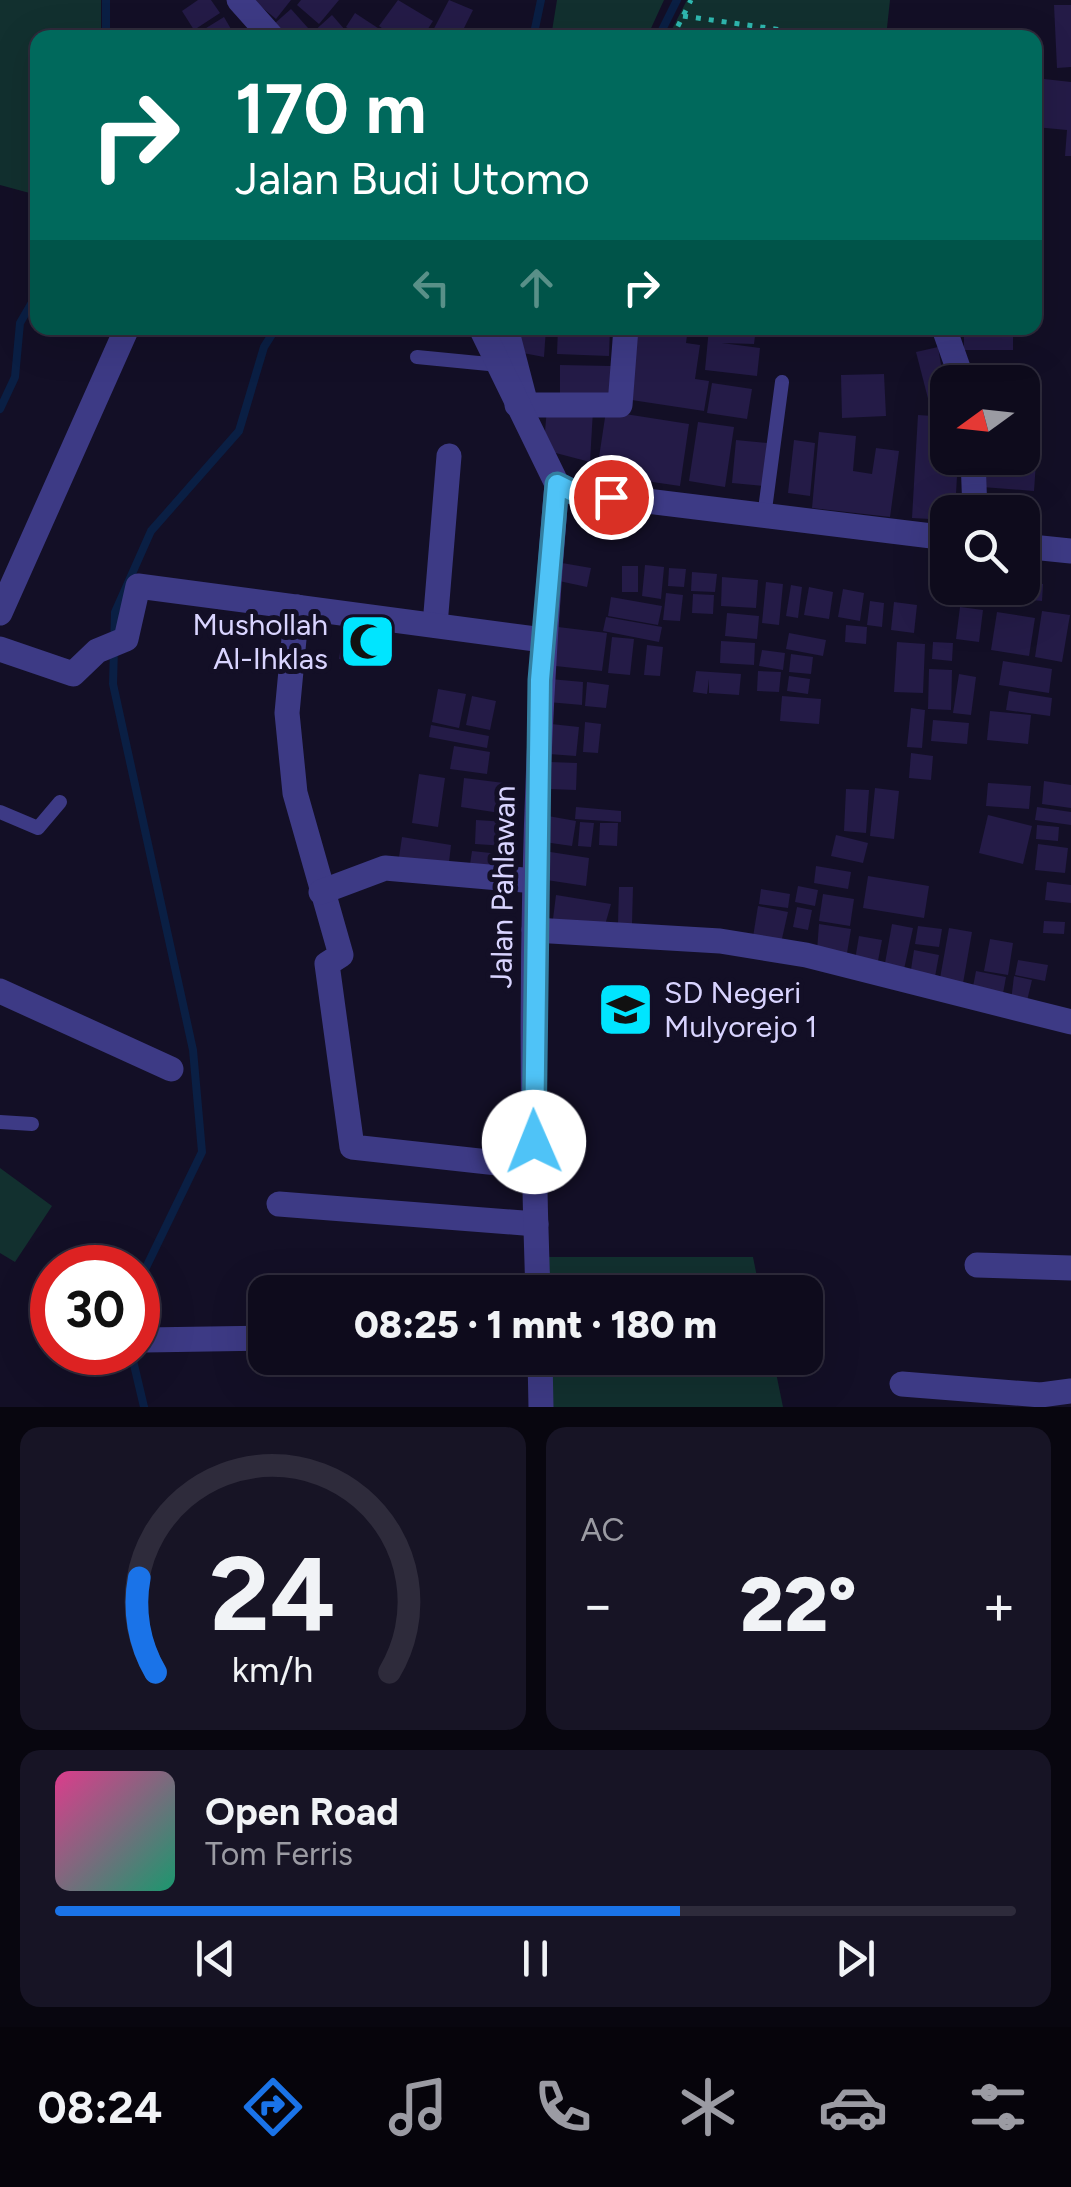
<!DOCTYPE html>
<html lang="id">
<meta charset="utf-8">
<style>
:root{--surface:#0e0b1c;--page:#171425;--text:#f1f3f6;--muted:#9b9ba3;--line:#2e2b3b;--accent:#1a73e8}
body{margin:0;font-family:Figtree,sans-serif;background:var(--page);color:var(--text);height:100vh;display:flex;flex-direction:column;font-size:38px;white-space:nowrap}
*{box-sizing:border-box;margin:0}
p{font-size:32px;color:var(--muted)}
.icon{flex:none;width:55px;height:55px;fill:none;stroke:currentColor;stroke-width:2;stroke-linecap:round;stroke-linejoin:round}
.map{position:relative;height:1407px;overflow:hidden}
.drawer{display:flex;flex-direction:column;gap:20px;padding:20px;background:#08060f;flex:1}
.drawer>*{flex:none}
.top-card{position:absolute;left:30px;top:30px;width:1012px;height:305px;border-radius:20px;box-shadow:0 10px 40px #0002,0 0 0 2px var(--line);background:#00695c;color:#fff;overflow:hidden}
.needle{width:65px;rotate:255deg}
.tools{position:absolute;left:930px;top:365px;display:grid;gap:20px}
.tools a{display:grid;place-items:center;width:110px;height:110px;border-radius:20px;background:var(--surface);box-shadow:0 10px 40px #0002,0 0 0 2px var(--line);font-size:50px}
.speed{position:absolute;left:30px;top:1245px;display:flex;gap:20px;font-size:50px;font-weight:700;text-align:center}
.speed>*{display:grid;place-content:center;width:130px;height:130px;border-radius:50%;background:var(--surface);box-shadow:0 10px 40px #0002,0 0 0 2px var(--line);line-height:1}
.speed .limit{border:15px solid #d22;background:#fff;color:#111}
.pin{position:absolute;display:grid;place-items:center;width:85px;height:85px;color:#fff;margin:-42px;border:5px solid #fff;border-radius:50%;box-shadow:0 2px 10px #0007}
.me{position:absolute;width:110px;margin:-55px;rotate:359deg;stroke-linejoin:round;filter:drop-shadow(0 0 8px #0008)}
.turn{display:flex;align-items:center;gap:35px;height:210px;padding:0 40px;font-size:45px}
.turn .icon{width:130px;height:130px;stroke-width:2.5}
.turn b{display:block;font-size:70px;line-height:85px}
.lanes{display:flex;align-items:center;height:95px;padding:0 40px;background:#0003;justify-content:center;gap:50px;direction:ltr}
.lanes .off{opacity:.35}
.big{font-size:75px;font-weight:800;line-height:1.1}
.drawer .tile{flex:1;display:flex;flex-direction:column;justify-content:center;gap:15px;min-width:0;padding:0 35px;border-radius:20px;background:var(--page)}
.drawer .dial{align-items:center;gap:0}
.dial svg{height:260px;overflow:visible;fill:none;stroke:var(--line);stroke-width:7;stroke-linecap:round;text-anchor:middle}
.dial text{fill:var(--text);stroke:none}
.song{display:flex;align-items:center;gap:30px}
.cover{width:120px;height:120px;border-radius:15px;background:linear-gradient(135deg,hsl(330 70% 55%),hsl(160 70% 35%))}
.played{height:10px;border-radius:5px;background:linear-gradient(90deg,var(--accent) 65%,var(--line) 65%)}
.keys{display:flex;justify-content:space-around;direction:ltr}
.heat{display:flex;justify-content:space-between;align-items:center;font-size:55px;direction:ltr}
.drawer .tiles{flex:1;display:grid;gap:20px;grid-template-columns:1fr 1fr}
.tile:last-child{grid-column:span 2}
.trip{position:absolute;left:248px;top:1275px;width:575px;height:100px;border-radius:20px;background:var(--surface);box-shadow:0 10px 40px #0002,0 0 0 2px var(--line);font-weight:800;line-height:100px;text-align:center}
.tab-bar{display:flex;height:160px;justify-content:space-around;align-items:center;background:#06040b;color:var(--muted)}
.tab-bar .icon{width:70px;height:70px}
.tab-bar .on{color:var(--accent)}
.tab-bar b{font-size:45px;color:var(--text)}
.map>svg:first-child{display:block}
.green{fill:#12302f}
.lines{fill:none;stroke-linecap:round;stroke-linejoin:round}
.stream{stroke:#0a1f44;stroke-width:8}
.building{fill:#241b47}
.path{stroke:#2fb8b0;stroke-width:5;stroke-dasharray:5 8;stroke-linecap:butt}
.service{stroke:#3d3a85;stroke-width:14}
.minor{stroke:#3d3a85;stroke-width:25}
.tertiary{stroke:#3d3a85;stroke-width:25}
.route-casing{stroke:#337fa1;stroke-width:25}
.route{stroke:#4fc3f7;stroke-width:18}
.labels{text-anchor:middle;stroke-width:10;stroke-linejoin:round;paint-order:stroke}
.poi-label{font-size:30px;fill:#d9d4ff;stroke:#130f26;text-anchor:end}
.street-label{font-size:30px;fill:#d9d4ff;stroke:#130f26}
</style>
<div class="map">
<svg width="1071" height="1407" viewBox="0 0 1071 1407">
<rect width="100%" height="100%" fill="#130f26"/>
<g class="green">
<polygon points="0,0 101,0 101,37 38,38 37,195 0,185"/>
<polygon points="557,0 664,0 647,37 551,37"/>
<polygon points="687,0 890,0 886,37 668,37"/>
<polygon points="0,1168 52,1206 15,1262 0,1253"/>
<polygon points="547,1257 753,1257 760,1292 548,1292"/>
<polygon points="549,1358 773,1358 783,1407 550,1407"/>
</g>
<g class="lines">
<g class="stream">
<polyline points="106,38 106,0"/>
<polyline points="533,38 541,0"/>
<polyline points="658,38 677,0"/>
<polyline points="0,409 15,377 20,323 38,292"/>
<polyline points="138,1284 202,1152 193,1050 113,684 115,612 151,531 239,431 264,347 276,328"/>
<polyline points="131,1352 144,1407"/>
</g>
</g>
<g class="building">
<polygon points="198,0 211,0 220,13 194,30 182,11"/>
<polygon points="253,0 291,0 276,19"/>
<polygon points="301,0 339,0 319,24 297,5"/>
<polygon points="398,0 433,21 422,38 396,38 379,26"/>
<polygon points="449,0 473,10 459,38 429,38"/>
<polygon points="1054,5 1071,5 1071,67 1057,68"/>
<polygon points="291,9 308,28 298,38 285,38 274,24"/>
<polygon points="355,13 393,38 362,38 346,27"/>
<polygon points="332,15 352,38 307,38 311,34"/>
<polygon points="224,17 235,36 190,38"/>
<polygon points="1035,78 1071,82 1071,156 1065,156 1067,130 1035,127"/>
<polygon points="546,328 544,357 523,353 518,330"/>
<polygon points="558,328 610,328 609,356 557,354"/>
<polygon points="635,328 688,328 686,343 700,345 695,379 709,381 704,411 625,399"/>
<polygon points="709,328 756,328 754,344 722,343 760,348 757,376 705,370"/>
<rect x="964" y="328" width="49" height="22"/>
<polygon points="938,347 948,406 931,410 916,352"/>
<polygon points="560,365 611,366 609,399 560,398"/>
<polygon points="884,374 886,416 842,418 841,375"/>
<polygon points="712,383 752,389 747,419 707,413"/>
<polygon points="547,407 593,410 590,462 552,452 545,432"/>
<polygon points="606,411 689,424 680,486 639,480 640,471 598,464"/>
<polygon points="918,415 948,417 948,458 958,458 955,512 948,512 948,520 912,518"/>
<polygon points="1022,418 1039,419 1034,491 982,487 984,458 1022,458"/>
<polygon points="698,422 734,427 725,487 689,481"/>
<polygon points="819,432 856,436 853,471 872,474 876,448 899,451 890,517 812,508"/>
<polygon points="736,440 767,443 764,486 732,483"/>
<polygon points="794,440 815,443 810,496 788,493"/>
<polygon points="562,563 591,568 587,587 559,581"/>
<polygon points="645,565 664,567 661,599 642,596"/>
<rect x="622" y="566" width="16" height="26"/>
<polygon points="669,568 686,569 684,587 668,586"/>
<polygon points="692,572 717,574 715,592 691,591"/>
<polygon points="722,577 758,580 756,608 721,606"/>
<polygon points="766,582 783,584 779,625 762,623"/>
<polygon points="1022,582 1043,584 1042,601 1005,597 1006,588 1022,588"/>
<polygon points="791,585 802,587 798,618 786,616"/>
<polygon points="809,587 833,592 829,619 804,615"/>
<polygon points="973,588 1003,588 1002,598 972,594"/>
<polygon points="843,589 864,593 860,621 838,617"/>
<polygon points="666,593 683,595 680,621 663,620"/>
<polygon points="693,594 714,595 713,614 692,613"/>
<polygon points="611,597 662,606 658,625 608,616"/>
<polygon points="870,601 884,603 882,627 867,625"/>
<polygon points="894,602 917,605 914,633 891,630"/>
<polygon points="960,607 983,610 979,642 956,639"/>
<polygon points="1042,611 1070,615 1062,662 1035,657"/>
<polygon points="997,612 1035,618 1029,656 991,650"/>
<polygon points="727,613 759,616 757,639 725,636"/>
<polygon points="606,617 662,627 659,642 603,631"/>
<polygon points="345,618 395,624 390,666 339,659"/>
<polygon points="846,625 867,627 866,644 845,642"/>
<polygon points="550,626 607,633 602,671 546,665"/>
<polygon points="789,633 826,640 823,656 786,649"/>
<polygon points="612,637 634,639 630,675 608,673"/>
<polygon points="721,641 755,643 754,665 720,663"/>
<polygon points="897,642 925,644 923,693 894,692"/>
<polygon points="933,642 953,643 952,661 932,659"/>
<polygon points="647,645 663,647 660,676 644,675"/>
<polygon points="762,650 785,653 783,670 759,666"/>
<polygon points="791,654 813,657 811,674 789,672"/>
<polygon points="1003,661 1052,669 1049,693 999,685"/>
<polygon points="929,669 952,670 951,710 928,709"/>
<polygon points="696,671 741,674 739,695 709,693 709,679 707,694 693,692"/>
<polygon points="758,671 781,672 779,692 757,691"/>
<polygon points="959,674 976,677 971,715 953,713"/>
<polygon points="789,676 810,679 808,694 787,691"/>
<polygon points="550,679 583,682 582,705 548,702"/>
<polygon points="587,682 609,685 606,708 585,706"/>
<polygon points="438,689 466,694 459,728 432,722"/>
<polygon points="1009,691 1052,698 1050,716 1006,710"/>
<polygon points="472,696 496,701 490,730 466,725"/>
<polygon points="782,696 821,699 819,724 780,721"/>
<polygon points="911,708 925,710 922,748 907,747"/>
<polygon points="990,711 1031,715 1028,744 987,740"/>
<polygon points="933,720 969,723 967,744 931,741"/>
<polygon points="585,722 601,724 598,753 583,752"/>
<polygon points="551,724 579,727 576,756 549,754"/>
<polygon points="431,725 489,736 487,748 429,737"/>
<polygon points="454,746 490,752 487,774 450,769"/>
<polygon points="911,753 933,756 931,780 909,778"/>
<polygon points="550,762 577,763 576,790 549,789"/>
<polygon points="419,774 445,778 438,827 412,823"/>
<polygon points="464,778 504,783 500,813 461,807"/>
<polygon points="1044,781 1071,785 1071,808 1042,804"/>
<polygon points="988,783 1031,786 1029,809 986,806"/>
<polygon points="875,788 899,791 894,839 870,836"/>
<polygon points="846,789 869,790 866,833 844,831"/>
<polygon points="576,807 621,811 621,822 575,819"/>
<polygon points="1037,807 1071,812 1071,825 1035,820"/>
<polygon points="988,815 1032,826 1023,864 979,853"/>
<polygon points="548,816 576,821 572,846 544,842"/>
<polygon points="476,820 507,822 506,846 475,844"/>
<polygon points="580,822 594,823 591,847 578,846"/>
<polygon points="600,823 618,823 617,846 599,845"/>
<polygon points="1037,825 1059,827 1058,841 1036,839"/>
<polygon points="836,835 868,843 863,863 831,856"/>
<polygon points="402,837 451,845 448,871 398,864"/>
<polygon points="1038,844 1068,848 1065,873 1035,870"/>
<polygon points="472,851 509,855 507,876 469,871"/>
<polygon points="544,851 589,858 586,886 540,879"/>
<polygon points="816,866 851,872 848,889 814,883"/>
<polygon points="868,876 929,886 924,918 863,908"/>
<polygon points="1047,882 1071,885 1071,903 1045,900"/>
<polygon points="798,886 818,890 815,906 795,902"/>
<polygon points="619,887 633,887 632,924 618,924"/>
<polygon points="761,889 790,894 788,908 759,904"/>
<polygon points="823,894 854,899 850,926 819,921"/>
<polygon points="556,895 611,904 605,925 553,919"/>
<polygon points="758,906 788,912 781,943 753,937"/>
<polygon points="797,907 812,910 808,930 793,927"/>
<polygon points="1044,921 1065,922 1064,934 1043,933"/>
<polygon points="819,924 851,929 846,959 817,951"/>
<polygon points="892,924 913,928 903,974 884,969"/>
<polygon points="918,926 942,929 939,947 915,944"/>
<polygon points="949,928 972,932 962,989 939,984"/>
<polygon points="859,936 882,940 877,966 855,960"/>
<polygon points="990,939 1013,943 1008,975 984,971"/>
<polygon points="914,950 939,955 934,982 910,976"/>
<polygon points="1018,960 1048,965 1045,981 1015,975"/>
<polygon points="976,971 1006,977 1002,999 972,992"/>
<polygon points="1014,976 1032,980 1026,1005 1011,1001"/>
</g>
<g class="lines">
<g class="path">
<polyline points="683,16 839,38"/>
<polyline points="672,38 691,0"/>
</g>
<g class="service">
<polyline points="417,357 499,365"/>
<polyline points="764,517 782,382"/>
<polyline points="0,812 38,828 60,802"/>
<polyline points="0,1122 32,1124"/>
</g>
<g class="minor">
<polyline points="506,328 525,401"/>
<polyline points="944,328 963,382"/>
<polyline points="517,405 620,405 626,328"/>
<polyline points="973,458 975,512"/>
<polyline points="297,607 287,713 295,793 341,955 327,964 352,1147 534,1167"/>
<polyline points="0,613 127,328"/>
<polyline points="435,625 449,456"/>
<polyline points="0,649 73,674 97,651 126,639 138,586 543,640"/>
<polyline points="321,892 385,868 535,881"/>
<polyline points="534,930 720,941 806,955 1071,1022"/>
<polyline points="0,991 171,1069"/>
<polyline points="279,1204 536,1224"/>
<polyline points="977,1265 1071,1268"/>
<path d="M538,1292C528,1023 533,753 557,484"/>
<polyline points="145,1340 265,1338"/>
<polyline points="540,1358 541,1407"/>
<polyline points="902,1384 1041,1395 1071,1391"/>
</g>
<g class="tertiary">
<polyline points="239,0 273,38"/>
<polyline points="481,328 557,484 573,492 948,538"/>
<polyline points="1022,546 1071,551"/>
</g>
</g>
<g class="lines">
<defs>
<polyline id="route" points="534,1142 540,680 557,484 573,492 611,497"/>
</defs>
<use href="#route" class="route-casing"/>
<use href="#route" class="route"/>
</g>
<defs>
<symbol id="mosque-square" viewBox="-11 -11 22 22"><rect x="-9" y="-9" width="18" height="18" rx="4" fill="#00e5ff" stroke="#130f26"/><path d="M3.5-4.9A6 6 0 1 0 3.5 4.9A5 5 0 1 1 3.5-4.9Z" fill="#111"/></symbol>
<symbol id="school-square" viewBox="-11 -11 22 22"><rect x="-9" y="-9" width="18" height="18" rx="4" fill="#00e5ff" stroke="#130f26"/><path d="M0-5L7-2L0 1L-7-2ZM-4 1L0 2.5L4 1V4Q0 6-4 4Z" fill="#111"/></symbol>
</defs>
<g fill-rule="evenodd">
<use href="#mosque-square" x="336" y="610" width="63" height="63"/>
<use href="#school-square" x="594" y="978" width="63" height="63"/>
</g>
<g class="labels">
<g class="poi-label">
<text x="328" y="635">Mushollah<tspan x="328" dy="34">Al-Ihklas</tspan></text>
<text x="664" y="1003" text-anchor="start">SD Negeri<tspan x="664" dy="34">Mulyorejo 1</tspan></text>
</g>
<g class="street-label">
<text transform="translate(503 887) rotate(-89)" y="10">Jalan Pahlawan</text>
</g>
</g>
</svg>
<div class="tools">
<a><svg class="needle" viewBox="-14 -14 28 28"><path d="M0-13l5 13h-10z" fill="#e53935"/><path d="M0 13l5-13h-10z" fill="#9b9ba3"/></svg></a>
<a><svg class="icon" aria-label="search" viewBox="0 0 24 24"><circle cx="10" cy="10" r="6"/><path d="M15 15l6 6"/></svg></a>
</div>
<div class="speed"><div class="limit">30</div></div>
<div class="pin" style="left:611px;top:497px;background:#d93025"><svg class="icon" aria-label="arrive" viewBox="0 0 24 24"><path d="M6 21V4h12l-3 4 3 4H6"/></svg></div>
<svg class="me" style="left:534px;top:1142px" viewBox="-20 -20 40 40"><circle r="19" fill="#fff"/><path d="M0-13L10 11 0 6-10 11z" fill="#4fc3f7"/></svg>
<div class="trip">08:25 · 1 mnt · 180 m</div>
<div class="top-card">
<div class="turn"><svg class="icon" aria-label="right" viewBox="0 0 24 24"><path d="M7 20v-9h11M14 6l5 5-5 5"/></svg><div><b>170 m</b>Jalan Budi Utomo</div></div>
<div class="lanes"><svg class="icon off" aria-label="left" viewBox="0 0 24 24"><path d="M17 20v-9H6M10 6l-5 5 5 5"/></svg><svg class="icon off" aria-label="ahead" viewBox="0 0 24 24"><path d="M12 20V5M6 11l6-6 6 6"/></svg><svg class="icon" aria-label="right" viewBox="0 0 24 24"><path d="M7 20v-9h11M14 6l5 5-5 5"/></svg></div>
</div>
</div>
<section class="drawer">
<div class="tiles">
<div class="tile dial"><svg viewBox="0 0 100 80">
<path d="M14 69A42 42 0 1 1 86 69"/>
<path d="M14 69A42 42 0 0 1 9 40" stroke="#1a73e8"/>
<text x="50" y="56" font-size="32" font-weight="700">24</text>
<text x="50" y="72" font-size="11">km/h</text>
</svg></div>
<div class="tile"><p>AC</p>
<div class="heat"><a>−</a><b class="big">22°</b><a>+</a></div>
</div>
<div class="tile">
<div class="song"><i class="cover"></i><div><b>Open Road</b><p>Tom Ferris</p></div></div>
<div class="played"></div>
<div class="keys"><svg class="icon" aria-label="previous" viewBox="0 0 24 24"><path d="M18 5L8 12l10 7zM5 5v14"/></svg><svg class="icon" aria-label="pause" viewBox="0 0 24 24"><path d="M8 5v14M16 5v14"/></svg><svg class="icon" aria-label="next" viewBox="0 0 24 24"><path d="M6 5l10 7-10 7zM19 5v14"/></svg></div>
</div>
</div>
</section>
<nav class="tab-bar">
<b>08:24</b>
<svg class="icon on" aria-label="directions" viewBox="0 0 24 24"><path d="M12 3l9 9-9 9-9-9zM9 14v-3h6M13 9l2 2-2 2"/></svg>
<svg class="icon" aria-label="music" viewBox="0 0 24 24"><path d="M9 18V5l10-2v13"/><circle cx="6" cy="18" r="3"/><circle cx="16" cy="16" r="3"/></svg>
<svg class="icon" aria-label="phone" viewBox="0 0 24 24"><path d="M5 4h4l2 5-3 2q2 4 5 5l2-3 5 2v4C11 20 4 13 5 4z"/></svg>
<svg class="icon" aria-label="climate" viewBox="0 0 24 24"><path d="M12 3v18M4 7l16 10M4 17L20 7"/></svg>
<svg class="icon" aria-label="car" viewBox="0 0 24 24"><path d="M5 17H2v-5l4-1 3-4h7l3 4 3 1v5h-3M9 17h6M6 11h13"/><circle cx="7" cy="17" r="2"/><circle cx="17" cy="17" r="2"/></svg>
<svg class="icon" aria-label="filters" viewBox="0 0 24 24"><path d="M4 7h16M4 17h16"/><circle cx="9" cy="7" r="2"/><circle cx="15" cy="17" r="2"/></svg>
</nav>
